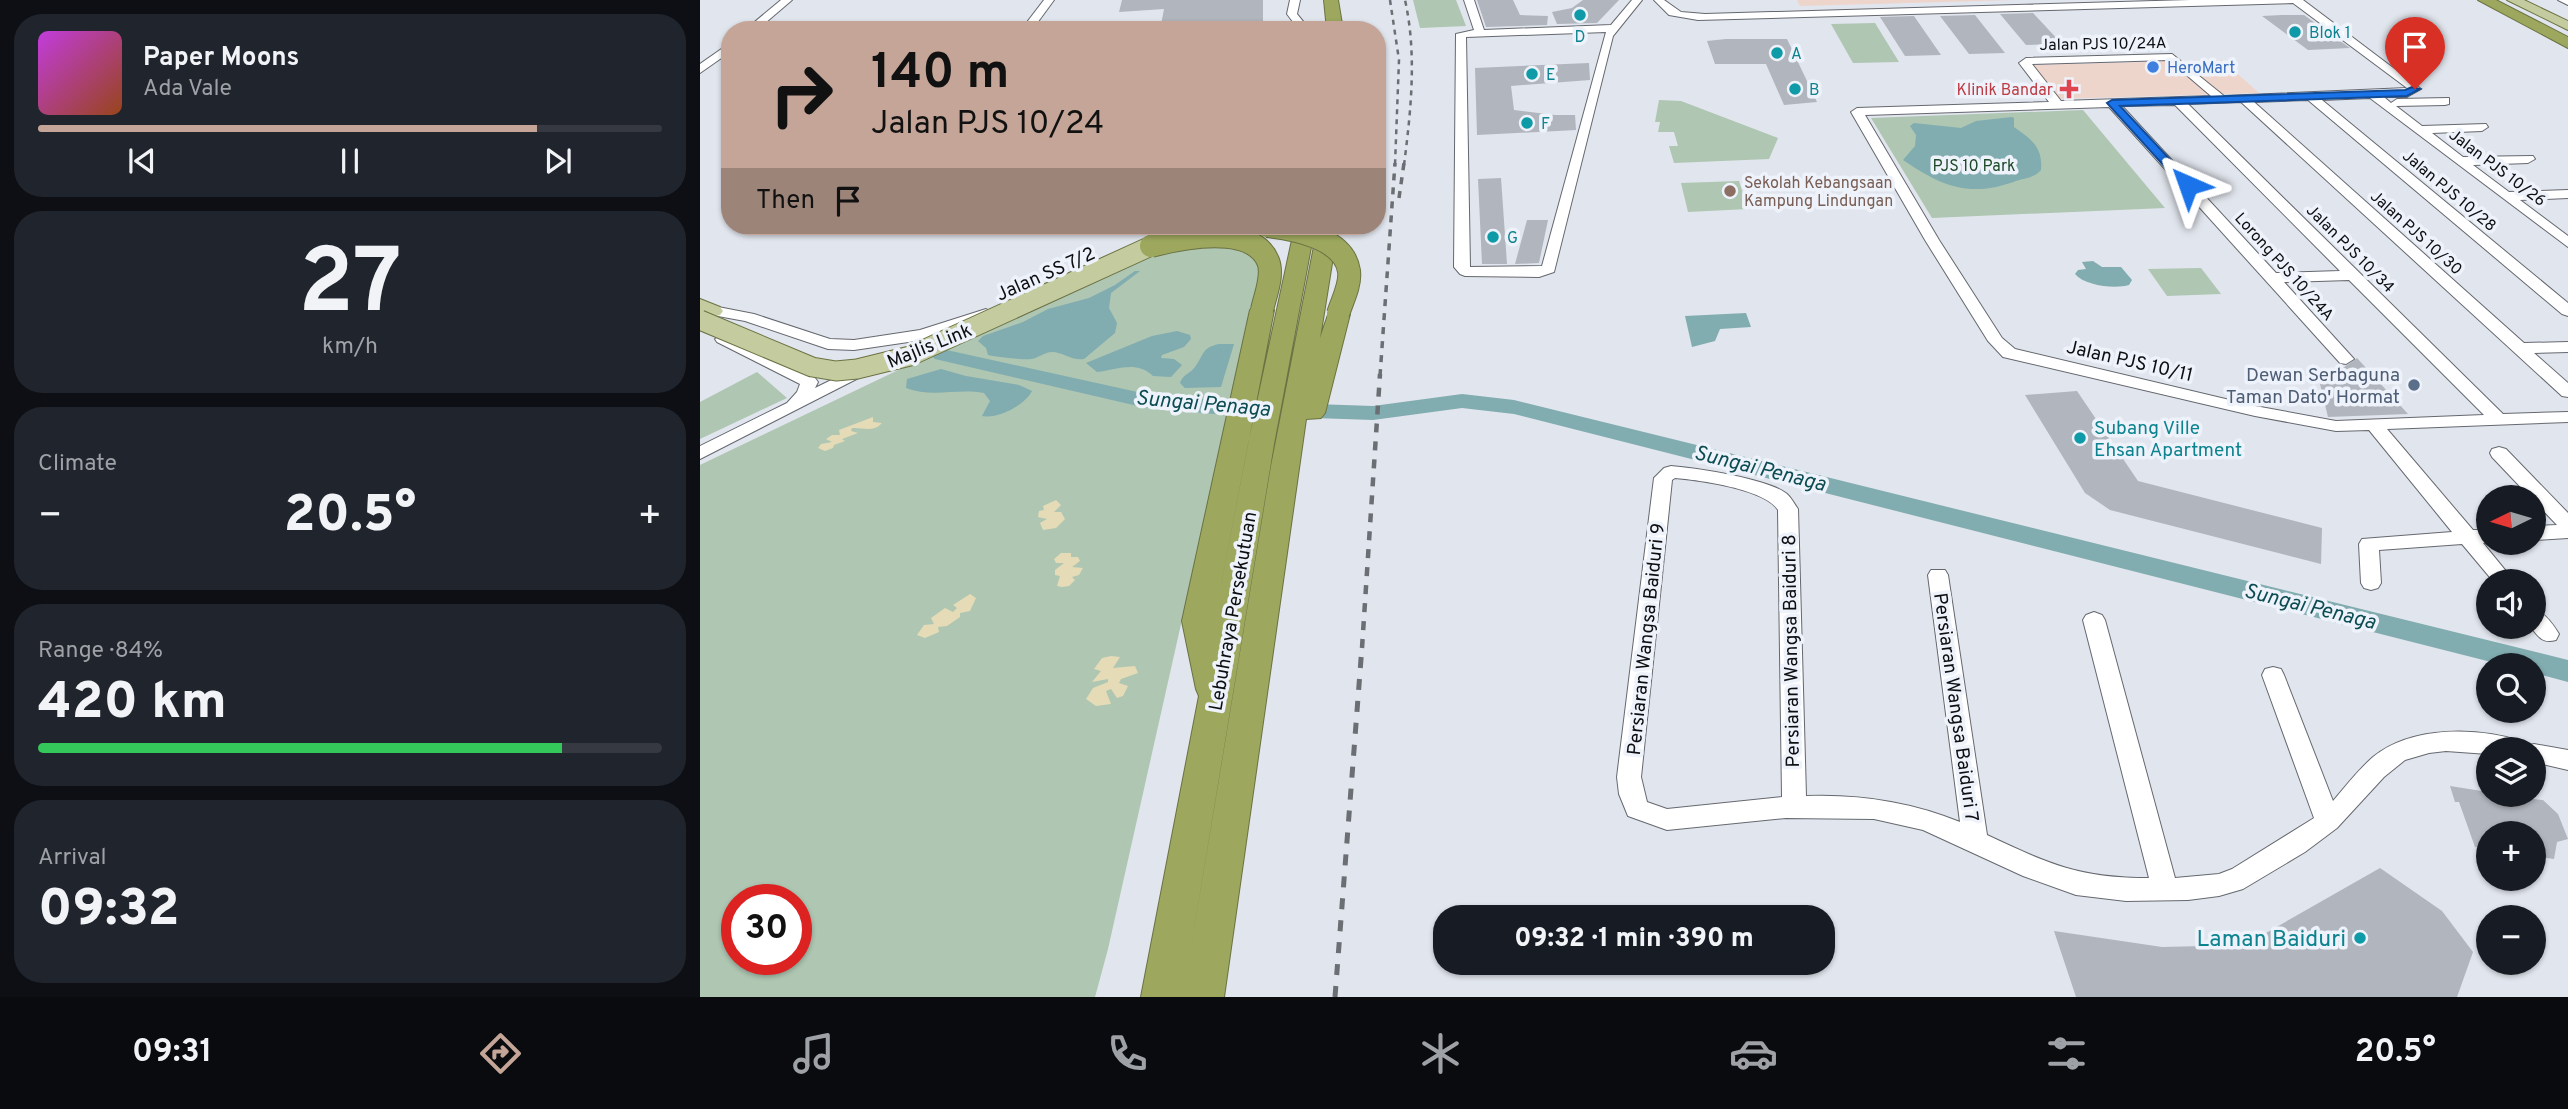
<!DOCTYPE html>
<meta charset="utf-8">
<style>
:root{--surface:#171b24;--page:#20242c;--text:#f1f3f6;--muted:#9ea1a6;--line:#363941;--accent:#c4a597}
body{margin:0;font-family:Overpass,sans-serif;background:var(--page);color:var(--text);height:100vh;display:flex;flex-direction:column;font-size:26px;white-space:nowrap}
*{box-sizing:border-box;margin:0}
p{font-size:23px;color:var(--muted)}
.icon{flex:none;width:38px;height:38px;fill:none;stroke:currentColor;stroke-width:2;stroke-linecap:round;stroke-linejoin:round}
.map{position:relative;flex:1;overflow:hidden}
.panel{display:flex;flex-direction:column;gap:14px;padding:14px;background:#0d0f14;width:700px}
.panel>*{flex:none}
.hud{position:absolute;left:21px;top:21px;width:665px;height:214px;border-radius:28px;box-shadow:0 2px 5px #0004;background:#c4a597;color:#111;overflow:hidden}
.needle{width:46px;rotate:265deg}
.fabs{position:absolute;left:1776px;top:485px;display:grid;gap:14px}
.fabs a{display:grid;place-items:center;width:70px;height:70px;border-radius:50%;background:var(--surface);box-shadow:0 2px 5px #0004;font-size:35px}
.speed{position:absolute;left:21px;top:884px;display:flex;gap:14px;font-size:35px;font-weight:700;text-align:center}
.speed>*{display:grid;place-content:center;width:91px;height:91px;border-radius:50%;background:var(--surface);box-shadow:0 2px 5px #0004;line-height:1}
.speed .limit{border:10px solid #d22;background:#fff;color:#111}
.pin{position:absolute;display:grid;place-items:center;width:60px;height:60px;color:#fff;margin:-72px -30px;border-radius:50% 50% 50% 0;rotate:-45deg;box-shadow:0 0 7px #0007}
.pin .icon{rotate:45deg}
.me{position:absolute;width:77px;margin:-38px;rotate:317deg;stroke-linejoin:round;filter:drop-shadow(0 0 5px #0008)}
.turn{display:flex;align-items:center;gap:24px;height:147px;padding:0 35px;font-size:32px}
.turn .icon{width:91px;height:91px;stroke-width:2.5}
.turn b{display:block;font-size:49px;line-height:60px}
.then{display:flex;align-items:center;height:66px;padding:0 35px;background:#0003;gap:14px;font-size:26px}
.big{font-size:52px;font-weight:800;line-height:1.1}
.panel .tile{flex:1;display:flex;flex-direction:column;justify-content:center;gap:10px;min-width:0;padding:0 24px;border-radius:28px;background:var(--page)}
.panel .dial{align-items:center;gap:0}
.dial b{font-size:91px;line-height:1}
.song{display:flex;align-items:center;gap:21px}
.cover{width:84px;height:84px;border-radius:10px;background:linear-gradient(135deg,hsl(290 70% 55%),hsl(20 70% 35%))}
.played{height:7px;border-radius:4px;background:linear-gradient(90deg,var(--accent) 80%,var(--line) 80%)}
.keys{display:flex;justify-content:space-around;direction:ltr}
.heat{display:flex;justify-content:space-between;align-items:center;font-size:38px;direction:ltr}
.charge{height:10px;border-radius:5px;background:linear-gradient(90deg,#34c759 84%,var(--line) 0)}
.trip{position:absolute;left:733px;top:905px;width:402px;height:70px;border-radius:28px;background:var(--surface);box-shadow:0 2px 5px #0004;font-weight:800;line-height:70px;text-align:center}
.tab-bar{display:flex;height:112px;justify-content:space-around;align-items:center;background:#090b0e;color:var(--muted)}
.tab-bar .icon{width:49px;height:49px}
.tab-bar .on{color:var(--accent)}
.tab-bar b{font-size:32px;color:var(--text)}
main{display:flex;flex:1;min-height:0}
.map>svg:first-child{display:block}
.commercial{fill:#eed5cc}
.green{fill:#aec6b2;fill-rule:evenodd}
.sand{fill:#e5dcb7}
.water{fill:#81acb0}
.lines{fill:none;stroke-linecap:round;stroke-linejoin:round}
.river{fill:#81acb0;fill-rule:evenodd}
.building{fill:#b1b5bd}
.minor-casing{stroke:#65686f;stroke-width:2}
.major-casing{stroke:#6b7243;stroke-width:2}
.highway-casing{stroke:#6b7243;stroke-width:2}
.minor{fill:#fff;fill-rule:evenodd}
.major{fill:#c4cb9e;fill-rule:evenodd}
.highway{fill:#9da85e;fill-rule:evenodd}
.rail-far3{stroke:#6b6e73;stroke-width:2.5;stroke-dasharray:5 5;stroke-linecap:butt}
.rail-far2{stroke:#6b6e73;stroke-width:3.5;stroke-dasharray:7 7;stroke-linecap:butt}
.rail-far1{stroke:#6b6e73;stroke-width:4.5;stroke-dasharray:9 9;stroke-linecap:butt}
.rail{stroke:#6b6e73;stroke-width:5;stroke-dasharray:11 11;stroke-linecap:butt}
.major-bridge-casing{stroke:#6b7243;stroke-width:21;stroke-linecap:butt}
.highway-bridge-casing{stroke:#6b7243;stroke-width:24;stroke-linecap:butt}
.major-bridge{stroke:#c4cb9e;stroke-width:19}
.highway-bridge{stroke:#9da85e;stroke-width:22}
.route{fill:#1a73e8;stroke:#114b97;stroke-width:2}
.culture-dot{fill:#0f9aa8;stroke:#eef2fa;stroke-width:2.5}
.shop-dot{fill:#3f7fe0;stroke:#eef2fa;stroke-width:2.5}
.health-dot{fill:#e0444e;stroke:#eef2fa;stroke-width:2.5}
.education-dot{fill:#8d6e63;stroke:#eef2fa;stroke-width:2.5}
.service-dot{fill:#5c6f8a;stroke:#eef2fa;stroke-width:2.5}
.labels{text-anchor:middle;stroke-width:7;stroke-linejoin:round;paint-order:stroke}
.far-culture-label{font-size:16px;fill:#0d838f;stroke:#eef2fa;text-anchor:start}
.far-street-label{font-size:16px;fill:#0d0e11;stroke:#eef2fa}
.far-shop-label{font-size:16px;fill:#366cbe;stroke:#eef2fa;text-anchor:start}
.far-health-label{font-size:16px;fill:#be3a42;stroke:#eef2fa;text-anchor:end}
.far-park-label{font-size:16px;fill:#1c4928;stroke:#eef2fa}
.far-education-label{font-size:16px;fill:#785e54;stroke:#eef2fa;text-anchor:start}
.street-label{font-size:19px;fill:#0d0e11;stroke:#eef2fa}
.service-label{font-size:19px;fill:#4e5e75;stroke:#eef2fa;text-anchor:end}
.culture-label{font-size:19px;fill:#0d838f;stroke:#eef2fa;text-anchor:start}
.water-label{font-size:21px;font-style:italic;fill:#0b4c52;stroke:#eef2fa}
.near-culture-label{font-size:23px;fill:#0d838f;stroke:#eef2fa;text-anchor:end}
</style>
<main>
<section class="panel">
<div class="tile">
<div class="song"><i class="cover"></i><div><b>Paper Moons</b><p>Ada Vale</p></div></div>
<div class="played"></div>
<div class="keys"><svg class="icon" aria-label="previous" viewBox="0 0 24 24"><path d="M18 5L8 12l10 7zM5 5v14"/></svg><svg class="icon" aria-label="pause" viewBox="0 0 24 24"><path d="M8 5v14M16 5v14"/></svg><svg class="icon" aria-label="next" viewBox="0 0 24 24"><path d="M6 5l10 7-10 7zM19 5v14"/></svg></div>
</div>
<div class="tile dial"><b>27</b><p>km/h</p></div>
<div class="tile"><p>Climate</p>
<div class="heat"><a>−</a><b class="big">20.5°</b><a>+</a></div>
</div>
<div class="tile"><p>Range · 84%</p><b class="big">420 km</b><div class="charge"></div></div>
<div class="tile"><p>Arrival</p><b class="big">09:32</b></div>
</section>
<div class="map">
<svg width="1868" height="997" viewBox="0 0 1868 997">
<rect width="100%" height="100%" fill="#e1e5ed"/>
<g class="commercial">
<polygon points="1097,0 1314,0 1100,6"/>
<polygon points="1522,60 1559,93 1356,99 1329,65"/>
</g>
<g class="green">
<polygon points="713,0 756,0 766,26 720,28"/>
<polygon points="1175,23 1199,62 1153,63 1131,24"/>
<polygon points="959,100 981,101 1078,138 1069,159 974,163 969,146 978,146 974,132 958,132 960,122 955,122"/>
<polygon points="1383,110 1465,208 1232,218 1171,118"/>
<polygon points="1039,181 1048,209 988,212 981,183"/>
<path d="M479,242L547,248L558,266L559,277L408,949L395,997H0V465L428,260ZM37,900H96V959H37Z"/>
<polygon points="1501,268 1521,294 1467,296 1448,269"/>
<polygon points="57,372 87,398 0,439 0,402"/>
</g>
<g class="sand">
<path d="M173,417V422L182,423C173,433 163,427 152,428L151,431L158,433L142,439L145,441L134,445L133,448L125,451L118,448L121,444L132,442L126,439L132,435H140L139,430Z"/>
<polygon points="356,500 361,505 354,512 361,512 365,519 356,528 343,530 340,523 347,519 338,517 339,511 344,510 343,506"/>
<polygon points="361,553 371,553 371,557 378,557 380,561 372,567 383,568 379,575 372,577 375,580 369,586 362,587 357,586 360,576 355,575 355,570 364,563 356,563 354,559"/>
<polygon points="270,594 276,598 270,611 260,613 260,617 247,626 238,627 239,632 225,638 217,635 224,625 234,624 231,618 245,608 253,612 257,608 253,605"/>
<polygon points="411,656 420,657 413,668 435,666 438,673 421,679 419,683 428,686 423,696 417,698 411,689 406,691 411,704 396,706 386,699 393,688 408,682 408,679 392,682 401,671 394,669 402,658"/>
</g>
<g class="water">
<path d="M1312,117L1314,118V127C1331,139 1343,147 1341,170C1334,178 1326,178 1316,181C1270,198 1243,187 1203,160L1215,146L1216,135L1210,126L1214,123L1261,128L1276,121Z"/>
<path d="M1393,261L1402,267H1421L1432,280L1429,285C1415,289 1385,286 1375,274L1378,270L1386,269L1382,262Z"/>
<path d="M435,271H440L411,293L409,308L417,323L415,333L384,359C372,361 363,352 352,352C344,352 339,358 331,359C325,360 294,357 288,355L286,348L278,341L283,336L323,322L348,309L389,298L415,285Z"/>
<polygon points="1046,313 1051,327 1020,329 1015,341 992,347 985,316"/>
<path d="M477,331L490,335L491,339L484,347L462,355L461,358L474,359L482,365L471,377L453,376C436,360 417,370 397,372L386,363L452,336Z"/>
<path d="M519,344H534L521,387L485,388L480,383C483,374 490,374 495,367C504,355 501,348 519,344Z"/>
<path d="M241,369L266,376L319,385L332,391C325,405 298,419 282,416L290,401L284,393C257,388 232,398 206,388L207,379Z"/>
</g>
<g class="lines">
<polygon class="river" points="242,349 442,393 525,401 673,406 762,394 814,400 1868,660 1868,682 1834,673 1834,665 1803,665 814,414 762,408 673,420 525,415 442,407 235,359 231,355 235,351"/>
</g>
<g class="building">
<polygon points="422,0 563,0 563,30 460,30 464,9 419,12"/>
<polygon points="777,0 813,0 820,15 848,16 847,25 786,27"/>
<polygon points="883,0 919,0 897,23 857,24 852,12 872,8"/>
<polygon points="1333,13 1362,44 1326,45 1300,14"/>
<polygon points="1275,15 1305,53 1269,54 1240,16"/>
<polygon points="1582,15 1604,15 1650,48 1608,50 1562,16"/>
<polygon points="1214,16 1241,55 1205,56 1180,17"/>
<polygon points="1026,39 1087,39 1117,102 1084,105 1066,64 1015,64 1007,41"/>
<polygon points="889,63 890,80 811,86 814,110 855,115 875,115 876,130 777,135 775,68"/>
<polygon points="801,178 807,264 782,264 778,179"/>
<polygon points="827,220 848,220 839,263 815,264"/>
<polygon points="1657,358 1708,414 1628,417 1620,384"/>
<polygon points="1377,391 1438,481 1622,528 1621,564 1410,510 1385,493 1325,395"/>
<polygon points="1750,786 1788,792 1788,794 1843,800 1858,814 1868,839 1857,842 1854,859 1834,856 1834,833 1788,833 1788,849 1775,847 1759,802 1755,802"/>
<polygon points="1680,868 1742,911 1773,952 1757,997 1376,997 1354,931 1462,947 1545,945"/>
</g>
<g class="lines">
<defs>
<g id="minor">
<polygon points="81,0 92,0 57,30 45,30"/>
<polygon points="344,0 354,0 332,30 321,30"/>
<polygon points="590,0 600,0 597,14 610,30 599,30 587,14"/>
<path d="M764,0H774L784,30L911,25L932,0H942L913,36L854,272L839,277L765,276L760,274L754,267L756,34L774,30ZM906,32L842,266L770,267L766,37Z"/>
<path d="M954,0H964L981,12L1005,14L1490,0H1603L1721,89L1707,97H1684L1691,103L1697,99L1749,98V104L1745,105L1696,106L1722,126L1786,124L1788,127L1782,131L1732,133L1763,157L1833,156L1835,159L1828,163L1773,165L1809,192L1868,190V198L1820,200L1868,236V247L1670,98L1622,100L1868,303V316L1862,314L1608,100L1554,102L1824,343L1868,342V352L1834,353L1868,383V397L1862,396L1541,102L1488,104L1803,414L1868,412V422L1687,429L1773,530H1788V542L1783,543L1814,581H1793L1762,544L1679,550L1681,583L1678,588L1671,590L1664,588L1661,583L1659,544L1662,539L1752,532L1669,430L1636,431L1555,416L1303,357L1288,341L1225,240L1151,112L1157,108L1349,102L1319,63L1326,58L1472,54L1524,96L1707,88L1593,3L998,20L969,15ZM1469,60L1511,96L1361,101L1332,64ZM1475,105L1640,271L1576,273L1422,106ZM1409,107L1640,363L1646,364L1654,359L1584,282L1649,280L1784,415L1636,421L1555,406L1315,349L1302,338L1239,240L1165,115Z"/>
<polygon points="1858,0 1868,0 1868,5"/>
<polygon points="30,43 30,52 0,73 0,64"/>
<polygon points="13,306 54,314 130,339 154,340 220,330 286,309 294,314 292,317 222,340 154,350 128,349 45,321 7,314 5,311 7,308"/>
<polygon points="23,334 115,378 118,382 115,388 164,364 170,363 178,368 0,459 0,446 87,403 97,392 100,384 17,342 15,339"/>
<polygon points="1799,447 1806,449 1868,513 1868,538 1834,540 1834,526 1857,525 1834,501 1834,497 1830,497 1792,457 1790,453 1792,449"/>
<path d="M971,466C995,468 1072,479 1088,495C1092,499 1095,505 1098,509L1106,796C1159,794 1211,802 1260,822L1228,575L1231,570H1245L1248,575L1287,835C1349,864 1379,878 1449,878L1383,620L1386,615L1394,612L1402,615L1405,620L1475,878L1519,874L1532,869L1614,818L1562,675L1565,669L1573,667L1581,669L1584,675L1633,801C1646,786 1658,770 1673,757C1712,725 1779,727 1824,742L1826,746L1834,744L1868,750V770L1834,762V749H1788V754L1746,751L1729,753L1705,760L1684,777L1637,828L1605,852L1543,889L1519,896L1488,900L1426,901L1376,895L1323,876L1223,830L1174,819L1086,818L967,830L928,816L919,794L917,777L954,478L964,468ZM975,478C999,480 1065,489 1078,510L1082,797L967,809L947,802L941,777L972,480Z"/>
<path d="M1834,609C1845,613 1853,624 1859,634L1856,640C1842,644 1838,636 1830,626H1834Z"/>
</g>
<g id="major">
<polygon points="1807,0 1824,0 1868,21 1868,30"/>
<polygon points="0,299 20,307 23,311 20,315 13,317 0,313"/>
</g>
<g id="highway">
<polygon points="624,0 638,0 643,30 627,30"/>
<polygon points="1778,0 1796,0 1868,37 1868,48"/>
<polygon points="595,226 615,226 574,444 489,960 571,466 618,226 638,226 620,338 630,309 646,309 650,314 625,413 621,418 606,419 524,997 441,997 499,696 496,689 482,621 550,310 554,305 570,305 574,310 514,621 548,444"/>
</g>
</defs>
<use href="#minor" class="minor-casing"/>
<use href="#major" class="major-casing"/>
<use href="#highway" class="highway-casing"/>
<use href="#minor" class="minor"/>
<use href="#major" class="major"/>
<use href="#highway" class="highway"/>
<g class="rail-far3">
<polyline points="690,0 699,60 695,165"/>
<path d="M704,165C711,110 717,54 705,0"/>
</g>
<g class="rail-far2">
<polyline points="699,198 704,163"/>
<polyline points="680,376 695,163"/>
</g>
<polyline class="rail-far1" points="662,648 680,374"/>
<polyline class="rail" points="635,997 662,646"/>
<defs>
<polyline id="major-bridge" points="0,320 112,367 136,371 157,369 210,356 451,246"/>
<g id="highway-bridge">
<path d="M567,226C594,229 644,238 649,271C651,285 642,301 638,314"/>
<path d="M451,246C481,238 552,223 568,261C574,275 565,296 562,310"/>
</g>
</defs>
<use href="#major-bridge" class="major-bridge-casing"/>
<use href="#highway-bridge" class="highway-bridge-casing"/>
<use href="#major-bridge" class="major-bridge"/>
<use href="#highway-bridge" class="highway-bridge"/>
</g>
<polygon class="route" points="1712,87 1720,89 1707,96 1420,106 1492,183 1492,188 1484,188 1407,103 1412,100 1705,90"/>
<g class="culture-dot">
<circle cx="880" cy="15" r="7"/>
<circle cx="1595" cy="32" r="7"/>
<circle cx="1077" cy="53" r="7"/>
<circle cx="832" cy="74" r="7"/>
<circle cx="1095" cy="89" r="7"/>
<circle cx="827" cy="123" r="7"/>
<circle cx="793" cy="237" r="7"/>
<circle cx="1380" cy="438" r="7"/>
<circle cx="1660" cy="938" r="7"/>
</g>
<circle class="shop-dot" cx="1453" cy="67" r="7"/>
<path class="health-dot" d="M1365.5 78.5h7v7h7v7h-7v7h-7v-7h-7v-7h7z"/>
<circle class="education-dot" cx="1030" cy="191" r="7"/>
<circle class="service-dot" cx="1714" cy="385" r="7"/>
<g class="labels">
<g class="far-culture-label">
<text x="1609" y="38">Blok 1</text>
<text x="880" y="42" text-anchor="middle">D</text>
<text x="1091" y="59">A</text>
<text x="846" y="80">E</text>
<text x="1109" y="95">B</text>
<text x="841" y="129">F</text>
<text x="807" y="243">G</text>
</g>
<g class="far-street-label">
<text transform="translate(1403 43) rotate(-1)" y="6">Jalan PJS 10/24A</text>
<text transform="translate(1798 167) rotate(37)" y="6">Jalan PJS 10/26</text>
<text transform="translate(1750 190) rotate(40)" y="6">Jalan PJS 10/28</text>
<text transform="translate(1717 232) rotate(42)" y="6">Jalan PJS 10/30</text>
<text transform="translate(1651 248) rotate(45)" y="6">Jalan PJS 10/34</text>
<text transform="translate(1585 266) rotate(48)" y="6">Lorong PJS 10/24A</text>
</g>
<g class="far-shop-label">
<text x="1467" y="73">HeroMart</text>
</g>
<g class="far-health-label">
<text x="1353" y="95">Klinik Bandar</text>
</g>
<g class="far-park-label">
<text x="1274" y="171">PJS 10 Park</text>
</g>
<g class="far-education-label">
<text x="1044" y="188">Sekolah Kebangsaan<tspan x="1044" dy="18">Kampung Lindungan</tspan></text>
</g>
<g class="street-label">
<text transform="translate(345 273) rotate(-24)" y="7">Jalan SS 7/2</text>
<text transform="translate(229 345) rotate(-22)" y="7">Majlis Link</text>
<text transform="translate(1430 360) rotate(13)" y="7">Jalan PJS 10/11</text>
<text transform="translate(532 611) rotate(-80)" y="7">Lebuhraya Persekutuan</text>
<text transform="translate(945 639) rotate(-84)" y="7">Persiaran Wangsa Baiduri 9</text>
<text transform="translate(1090 651) rotate(-91)" y="7">Persiaran Wangsa Baiduri 8</text>
<text transform="translate(1257 707) rotate(82)" y="7">Persiaran Wangsa Baiduri 7</text>
</g>
<g class="service-label">
<text x="1700" y="381">Dewan Serbaguna<tspan x="1700" dy="22">Taman Dato' Hormat</tspan></text>
</g>
<g class="culture-label">
<text x="1394" y="434">Subang Ville<tspan x="1394" dy="22">Ehsan Apartment</tspan></text>
</g>
<g class="water-label">
<text transform="translate(503 403) rotate(5)" y="7">Sungai Penaga</text>
<text transform="translate(1060 468) rotate(14)" y="7">Sungai Penaga</text>
<text transform="translate(1610 606) rotate(14)" y="7">Sungai Penaga</text>
</g>
<g class="near-culture-label">
<text x="1646" y="946">Laman Baiduri</text>
</g>
</g>
</svg>
<div class="fabs">
<a><svg class="needle" viewBox="-14 -14 28 28"><path d="M0-13l5 13h-10z" fill="#e53935"/><path d="M0 13l5-13h-10z" fill="#9ea1a6"/></svg></a>
<a><svg class="icon" aria-label="sound" viewBox="0 0 24 24"><path d="M4 9h4l5-4v14l-5-4H4zM17 9q2 3 0 6"/></svg></a>
<a><svg class="icon" aria-label="search" viewBox="0 0 24 24"><circle cx="10" cy="10" r="6"/><path d="M15 15l6 6"/></svg></a>
<a><svg class="icon" aria-label="layers" viewBox="0 0 24 24"><path d="M12 4l9 5-9 5-9-5zM3 14l9 5 9-5"/></svg></a>
<a>+</a>
<a>−</a>
</div>
<div class="speed"><div class="limit">30</div></div>
<div class="pin" style="left:1715px;top:89px;background:#d93025"><svg class="icon" aria-label="arrive" viewBox="0 0 24 24"><path d="M6 21V4h12l-3 4 3 4H6"/></svg></div>
<svg class="me" style="left:1488px;top:185px" viewBox="-20 -20 40 40"><path d="M0-17L14 15 0 8-14 15z" fill="#1a73e8" stroke="#fff" stroke-width="4"/></svg>
<div class="trip">09:32 · 1 min · 390 m</div>
<div class="hud">
<div class="turn"><svg class="icon" aria-label="right" viewBox="0 0 24 24"><path d="M7 20v-9h11M14 6l5 5-5 5"/></svg><div><b>140 m</b>Jalan PJS 10/24</div></div>
<div class="then">Then<svg class="icon" aria-label="arrive" viewBox="0 0 24 24"><path d="M6 21V4h12l-3 4 3 4H6"/></svg></div>
</div>
</div>
</main>
<nav class="tab-bar">
<b>09:31</b>
<svg class="icon on" aria-label="directions" viewBox="0 0 24 24"><path d="M12 3l9 9-9 9-9-9zM9 14v-3h6M13 9l2 2-2 2"/></svg>
<svg class="icon" aria-label="music" viewBox="0 0 24 24"><path d="M9 18V5l10-2v13"/><circle cx="6" cy="18" r="3"/><circle cx="16" cy="16" r="3"/></svg>
<svg class="icon" aria-label="phone" viewBox="0 0 24 24"><path d="M5 4h4l2 5-3 2q2 4 5 5l2-3 5 2v4C11 20 4 13 5 4z"/></svg>
<svg class="icon" aria-label="climate" viewBox="0 0 24 24"><path d="M12 3v18M4 7l16 10M4 17L20 7"/></svg>
<svg class="icon" aria-label="car" viewBox="0 0 24 24"><path d="M5 17H2v-5l4-1 3-4h7l3 4 3 1v5h-3M9 17h6M6 11h13"/><circle cx="7" cy="17" r="2"/><circle cx="17" cy="17" r="2"/></svg>
<svg class="icon" aria-label="filters" viewBox="0 0 24 24"><path d="M4 7h16M4 17h16"/><circle cx="9" cy="7" r="2"/><circle cx="15" cy="17" r="2"/></svg>
<b>20.5°</b>
</nav>
